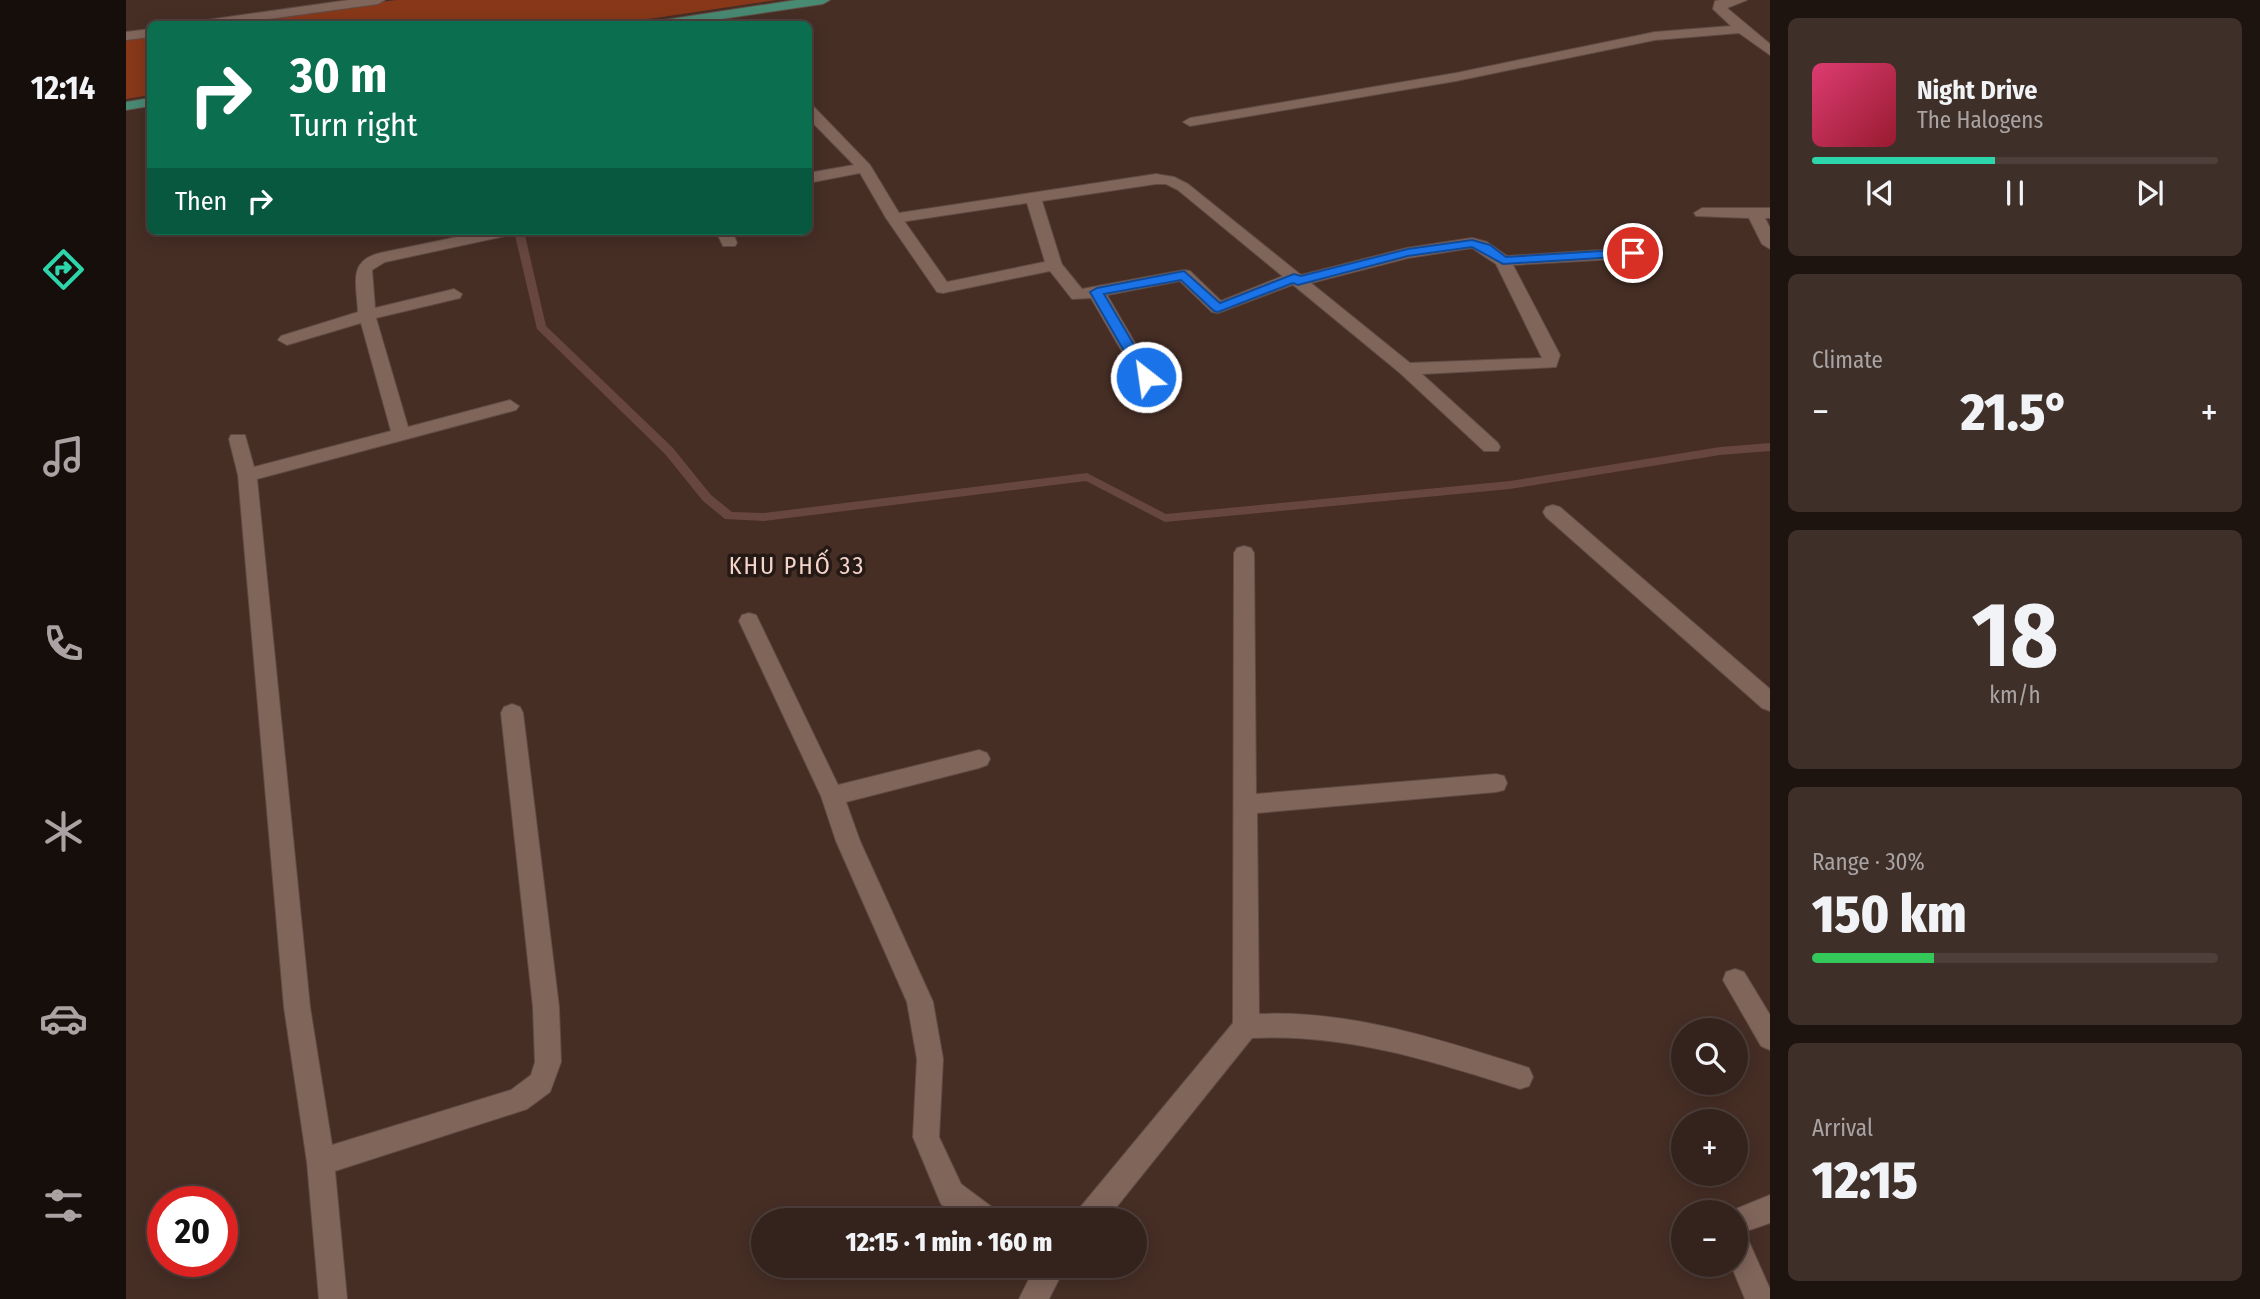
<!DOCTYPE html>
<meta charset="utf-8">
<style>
:root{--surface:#34221c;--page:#3f2f29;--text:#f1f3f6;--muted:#a9a4a3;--line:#4e3f3b;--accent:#2dd5ab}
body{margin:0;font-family:"Fira Sans Condensed",sans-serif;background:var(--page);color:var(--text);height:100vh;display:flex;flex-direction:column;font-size:26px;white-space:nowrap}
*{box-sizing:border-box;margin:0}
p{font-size:23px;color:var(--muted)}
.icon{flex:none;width:38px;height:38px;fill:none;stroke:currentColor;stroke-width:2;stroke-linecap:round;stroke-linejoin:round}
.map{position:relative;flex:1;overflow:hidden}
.drawer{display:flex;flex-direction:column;gap:18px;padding:18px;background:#1d130f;width:490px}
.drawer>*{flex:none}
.banner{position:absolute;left:21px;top:21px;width:665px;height:214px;border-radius:10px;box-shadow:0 4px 18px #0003,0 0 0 2px var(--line);background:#0b6e4f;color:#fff;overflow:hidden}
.fabs{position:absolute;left:1545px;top:1018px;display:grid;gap:14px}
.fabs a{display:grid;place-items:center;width:77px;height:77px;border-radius:50%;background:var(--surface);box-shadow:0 4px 18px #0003,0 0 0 2px var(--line);font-size:35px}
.speed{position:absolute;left:21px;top:1186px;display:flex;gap:14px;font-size:35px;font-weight:700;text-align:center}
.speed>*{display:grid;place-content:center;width:91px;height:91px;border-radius:50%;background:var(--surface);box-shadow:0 4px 18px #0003,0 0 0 2px var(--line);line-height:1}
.speed .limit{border:10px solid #d22;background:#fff;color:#111}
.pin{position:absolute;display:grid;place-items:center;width:60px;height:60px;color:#fff;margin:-30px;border:4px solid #fff;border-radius:50%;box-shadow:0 2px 7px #0007}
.me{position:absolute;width:77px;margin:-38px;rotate:330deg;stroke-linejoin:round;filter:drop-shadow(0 0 5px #0008)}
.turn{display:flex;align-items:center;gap:24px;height:147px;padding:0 28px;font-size:32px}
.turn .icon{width:91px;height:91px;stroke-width:2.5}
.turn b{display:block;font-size:49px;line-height:60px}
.then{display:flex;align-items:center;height:66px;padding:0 28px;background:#0003;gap:14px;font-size:26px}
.big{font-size:52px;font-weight:800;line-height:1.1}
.drawer .tile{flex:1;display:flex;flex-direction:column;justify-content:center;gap:10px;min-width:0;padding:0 24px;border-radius:10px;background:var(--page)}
.drawer .dial{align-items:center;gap:0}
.dial b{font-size:91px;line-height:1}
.song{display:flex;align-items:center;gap:21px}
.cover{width:84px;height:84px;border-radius:10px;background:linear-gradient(135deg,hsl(340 70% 55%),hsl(350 70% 35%))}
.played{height:7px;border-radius:4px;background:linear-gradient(90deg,var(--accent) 45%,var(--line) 45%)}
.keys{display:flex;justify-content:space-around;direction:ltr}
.heat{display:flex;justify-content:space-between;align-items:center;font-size:38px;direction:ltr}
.charge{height:10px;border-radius:5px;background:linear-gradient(90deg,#34c759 30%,var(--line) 0)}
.trip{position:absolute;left:625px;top:1208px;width:396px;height:70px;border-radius:35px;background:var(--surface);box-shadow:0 4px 18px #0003,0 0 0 2px var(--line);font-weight:800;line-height:70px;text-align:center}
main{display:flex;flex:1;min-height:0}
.menu{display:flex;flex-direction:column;width:126px;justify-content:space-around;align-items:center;background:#150e0b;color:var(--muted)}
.menu .icon{width:49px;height:49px}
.menu .selected{color:var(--accent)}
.menu b{font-size:32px;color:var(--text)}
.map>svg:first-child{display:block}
.green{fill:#883819}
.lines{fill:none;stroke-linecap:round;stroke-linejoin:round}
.stream{fill:#67463f;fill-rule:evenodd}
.service-casing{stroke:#604b45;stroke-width:2}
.minor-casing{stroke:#604b45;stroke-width:2}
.primary-casing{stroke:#604b45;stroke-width:2}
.service{fill:#80655b;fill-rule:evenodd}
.minor{fill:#80655b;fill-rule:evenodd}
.primary{fill:#498a73;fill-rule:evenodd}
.route{fill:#1a73e8;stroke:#114b97;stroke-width:2}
.labels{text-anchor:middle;stroke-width:7;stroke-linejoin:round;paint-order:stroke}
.quarter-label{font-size:24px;letter-spacing:2px;fill:#f5d5ca;stroke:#241915}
</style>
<main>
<nav class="menu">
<b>12:14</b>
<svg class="icon selected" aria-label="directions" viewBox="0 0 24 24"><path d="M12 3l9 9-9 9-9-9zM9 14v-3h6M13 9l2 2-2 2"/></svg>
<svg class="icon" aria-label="music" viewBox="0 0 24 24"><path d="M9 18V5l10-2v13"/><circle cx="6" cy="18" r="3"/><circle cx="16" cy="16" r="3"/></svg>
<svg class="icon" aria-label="phone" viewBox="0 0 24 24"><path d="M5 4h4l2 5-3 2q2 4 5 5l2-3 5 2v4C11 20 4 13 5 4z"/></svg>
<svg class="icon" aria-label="climate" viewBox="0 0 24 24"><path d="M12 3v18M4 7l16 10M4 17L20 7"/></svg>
<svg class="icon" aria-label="car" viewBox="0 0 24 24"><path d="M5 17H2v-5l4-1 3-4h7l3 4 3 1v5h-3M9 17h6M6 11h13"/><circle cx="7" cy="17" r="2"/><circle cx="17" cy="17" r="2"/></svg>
<svg class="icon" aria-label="filters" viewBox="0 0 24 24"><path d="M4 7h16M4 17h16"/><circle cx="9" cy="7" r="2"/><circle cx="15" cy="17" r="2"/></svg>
</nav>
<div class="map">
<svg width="1644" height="1299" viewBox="0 0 1644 1299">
<rect width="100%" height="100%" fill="#462e25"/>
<g class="green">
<polygon points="270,0 650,0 489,24 99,24"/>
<polygon points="24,35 24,95 0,99 0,39"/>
</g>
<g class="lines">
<polygon class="stream" points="388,231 398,231 420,326 547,448 585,495 606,512 638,513 961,473 1040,514 1384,481 1594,447 1644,443 1644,451 1594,455 1384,489 1039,522 960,481 638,521 599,519 577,501 539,454 411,329"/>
<defs>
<g id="service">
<polygon points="768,213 774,215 821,282 928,260 934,262 956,289 1058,270 1064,271 1095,301 1162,274 1174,274 1176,278 1174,282 1092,313 1086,312 1054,281 981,295 1041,398 1032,404 1023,398 965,298 946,299 924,271 817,293 811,292 760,218"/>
<polygon points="590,231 606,231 611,243 609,246 597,246"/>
</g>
<g id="minor">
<polygon points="223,0 259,0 252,4 106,24 74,24 81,20"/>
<polygon points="1594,0 1621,0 1601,8 1644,44 1644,55 1613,33 1529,40 1330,81 1064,126 1057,122 1064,118 1330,73 1529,32 1605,26 1587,9 1589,1"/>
<polygon points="588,13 593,14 597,24 585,24 581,17"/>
<polygon points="24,29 24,37 0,40 0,32"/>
<path d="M682,105L687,106L744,165L773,213L1030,174L1048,177L1062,184L1175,275L1281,248L1346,238L1361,242L1381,256L1507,248L1515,253L1507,258L1387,265L1434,355L1430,367L1296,374L1372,443L1374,447L1372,451H1358L1274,373L1052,190L1040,184H1030L916,201L936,265L928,270L920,265L901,203L768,223L760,218L734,173L682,183V173L728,165L682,118ZM1346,248L1370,264L1416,358L1284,363L1185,283L1282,258Z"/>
<polygon points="1576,208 1644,208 1644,218 1639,218 1644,228 1644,249 1636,244 1623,218 1570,216 1568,213"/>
<path d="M360,231H391L389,234L259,262L246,270L249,308L328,289L336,294L334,298L250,318L282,427L384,400L393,406L390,410L131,479L184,1007L206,1145L385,1090L405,1075L409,1062L407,1007L375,713L378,707L386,704L394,707L397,713L433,1007L435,1062L424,1092L401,1109L209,1171L221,1299H193L181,1162L158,1007L112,475L103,439L105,435H119L128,467L265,431L235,323L161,345L152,340L155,336L232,312C231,285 221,261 254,253Z"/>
<polygon points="1427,505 1434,507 1644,689 1644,711 1636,708 1420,517 1417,512 1420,507"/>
<path d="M1118,546L1125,548L1128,553L1130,794L1370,774L1378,776L1381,783L1378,790L1370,792L1131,813L1133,1014C1222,1010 1310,1038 1394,1065L1403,1068L1407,1077L1403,1086L1394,1089C1307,1061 1219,1033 1126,1038L980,1220H948L952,1210L1107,1023L1108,553L1111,548Z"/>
<polygon points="623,613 630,615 633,621 712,785 853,750 861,753 864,759 861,765 853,768 720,802 734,841 807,1002 817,1059 813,1137 835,1184 870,1210 874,1220 837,1220 815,1204 787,1137 791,1059 781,1002 710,841 695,796 613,621 616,615"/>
<polygon points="1609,969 1618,972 1644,1015 1644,1050 1635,1046 1597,980 1600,972"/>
<polygon points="1644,1195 1644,1223 1615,1233 1620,1235 1644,1289 1644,1299 1619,1299 1605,1265 1610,1265 1610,1213 1600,1213"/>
<polygon points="910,1265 940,1265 923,1299 893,1299"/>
</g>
<g id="primary">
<polygon points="670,0 704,0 697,4 562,24 531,24 538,20"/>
<polygon points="24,98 24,106 0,110 0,102"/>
</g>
</defs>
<use href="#service" class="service-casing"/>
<use href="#minor" class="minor-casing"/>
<use href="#primary" class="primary-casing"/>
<use href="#service" class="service"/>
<use href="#minor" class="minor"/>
<use href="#primary" class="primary"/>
</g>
<polygon class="route" points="1346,240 1364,245 1380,257 1507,249 1514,253 1507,256 1377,264 1346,247 1282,256 1172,285 1167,283 1092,312 1088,311 1055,280 978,294 1027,377 1020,381 1013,377 964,292 971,288 1058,271 1094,303 1168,274 1175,276 1282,249"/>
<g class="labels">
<g class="quarter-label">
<text x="671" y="574">KHU PHỐ 33</text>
</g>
</g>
</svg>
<div class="fabs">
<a><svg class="icon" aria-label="search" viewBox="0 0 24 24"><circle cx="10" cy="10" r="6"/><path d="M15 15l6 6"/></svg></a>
<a>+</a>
<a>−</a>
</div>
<div class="speed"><div class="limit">20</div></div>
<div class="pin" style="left:1507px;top:253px;background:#d93025"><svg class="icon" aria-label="arrive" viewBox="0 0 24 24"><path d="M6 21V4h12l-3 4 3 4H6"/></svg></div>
<svg class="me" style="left:1020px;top:377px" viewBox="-20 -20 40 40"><circle r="17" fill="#1a73e8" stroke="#fff" stroke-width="3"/><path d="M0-11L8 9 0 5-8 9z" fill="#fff"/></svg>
<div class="trip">12:15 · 1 min · 160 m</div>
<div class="banner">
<div class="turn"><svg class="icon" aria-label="right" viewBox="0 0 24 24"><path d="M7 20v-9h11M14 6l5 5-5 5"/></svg><div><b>30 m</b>Turn right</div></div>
<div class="then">Then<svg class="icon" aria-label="right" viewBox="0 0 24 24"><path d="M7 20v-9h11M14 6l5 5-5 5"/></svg></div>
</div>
</div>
<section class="drawer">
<div class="tile">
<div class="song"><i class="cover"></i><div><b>Night Drive</b><p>The Halogens</p></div></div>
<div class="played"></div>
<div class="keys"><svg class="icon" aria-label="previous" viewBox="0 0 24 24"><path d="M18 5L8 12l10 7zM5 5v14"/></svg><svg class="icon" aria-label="pause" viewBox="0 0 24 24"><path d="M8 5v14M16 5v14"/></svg><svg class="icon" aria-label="next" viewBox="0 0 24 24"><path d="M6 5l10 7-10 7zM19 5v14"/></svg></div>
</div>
<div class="tile"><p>Climate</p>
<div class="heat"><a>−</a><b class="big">21.5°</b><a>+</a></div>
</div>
<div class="tile dial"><b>18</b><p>km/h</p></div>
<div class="tile"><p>Range · 30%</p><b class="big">150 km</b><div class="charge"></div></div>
<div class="tile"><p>Arrival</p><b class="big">12:15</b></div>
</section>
</main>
